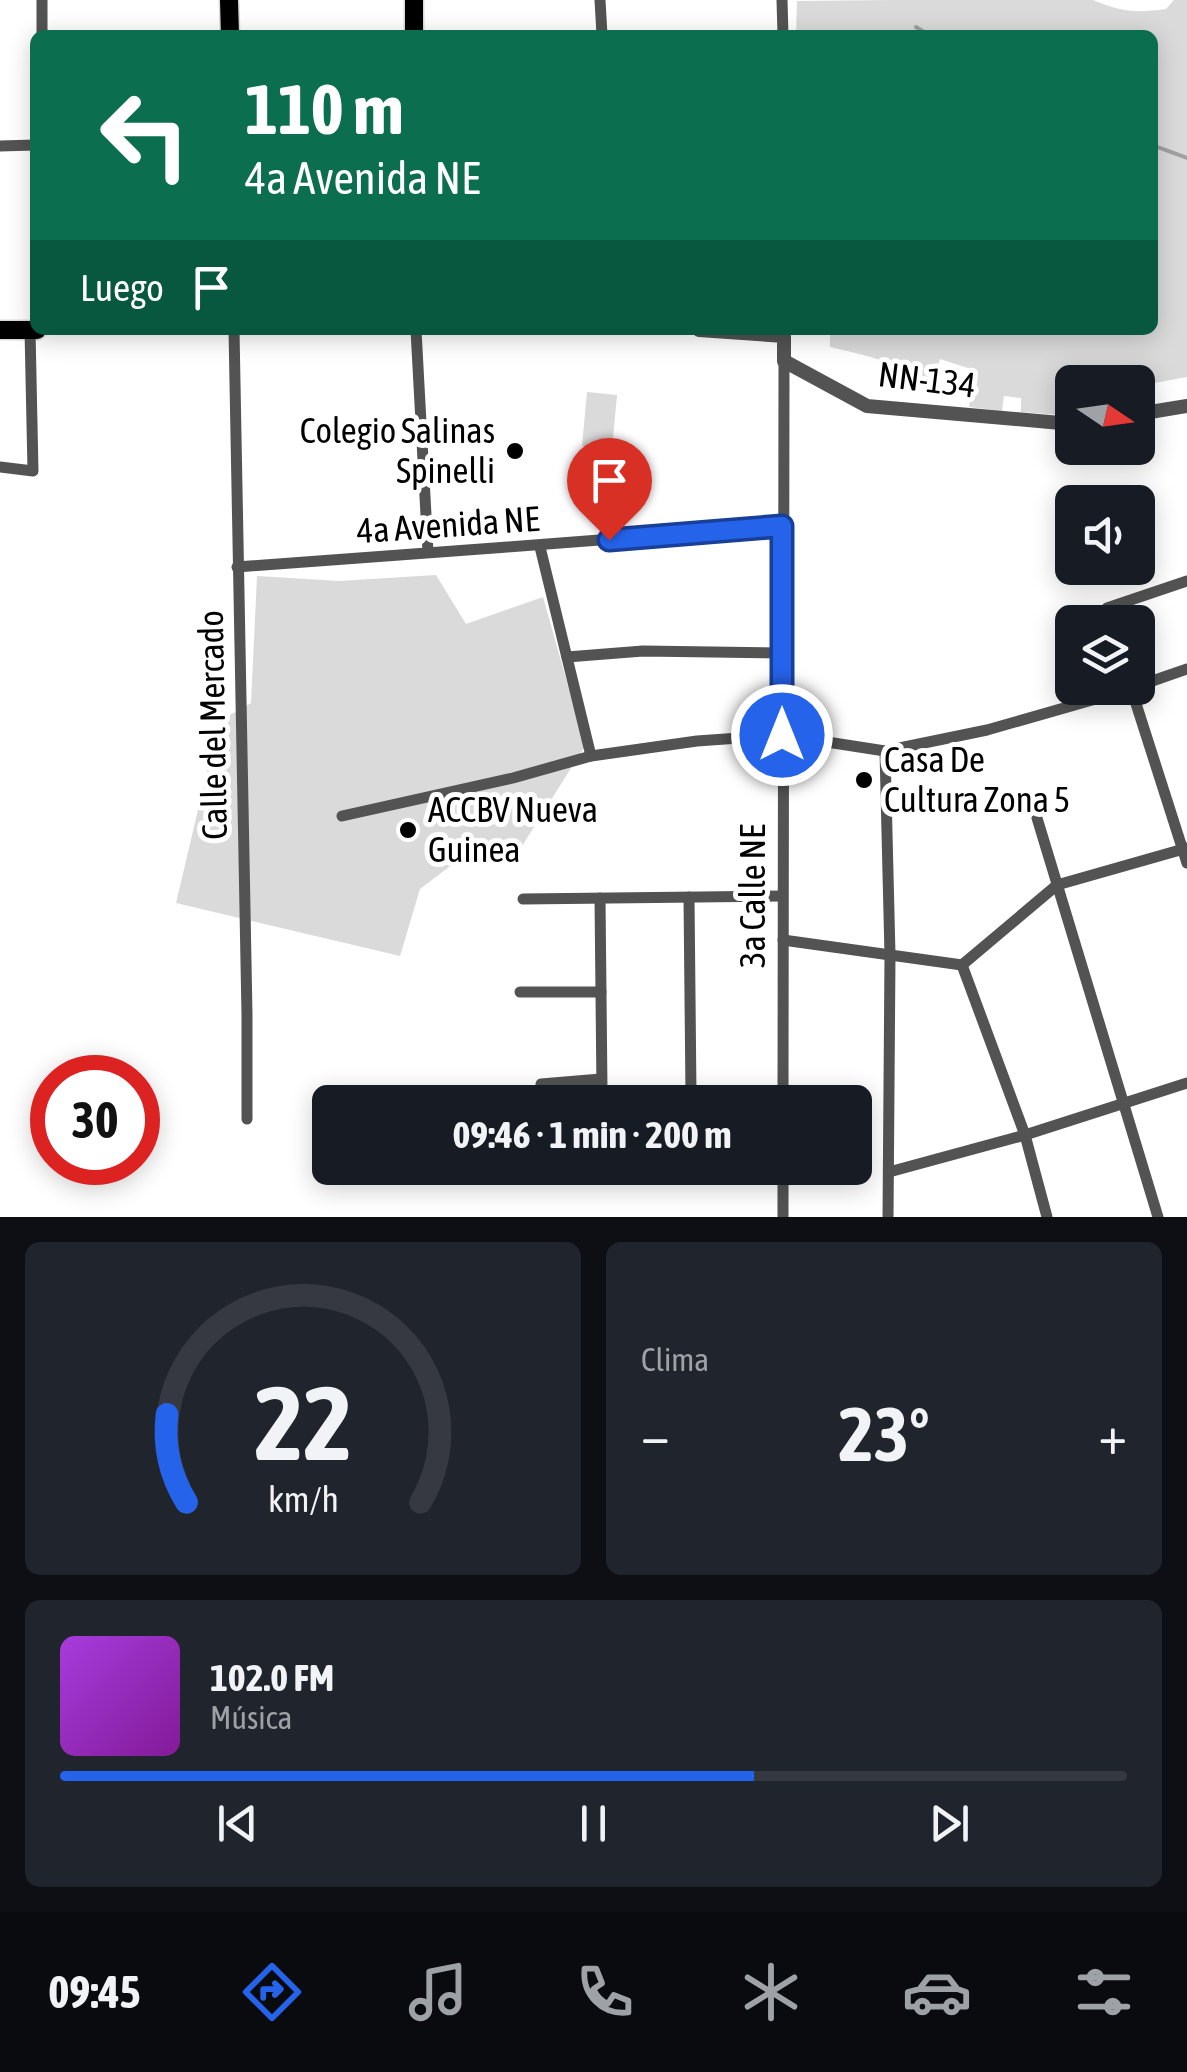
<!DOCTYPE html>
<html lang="es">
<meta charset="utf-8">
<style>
:root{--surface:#171b24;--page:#20242c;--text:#f1f3f6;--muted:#9ea1a6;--line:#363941;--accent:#2563eb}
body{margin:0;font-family:"Asap Condensed",sans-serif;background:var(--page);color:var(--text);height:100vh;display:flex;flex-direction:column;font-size:38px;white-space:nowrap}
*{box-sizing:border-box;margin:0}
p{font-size:32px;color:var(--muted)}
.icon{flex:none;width:55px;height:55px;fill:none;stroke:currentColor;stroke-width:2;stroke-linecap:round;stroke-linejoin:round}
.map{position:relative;height:1217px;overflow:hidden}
.details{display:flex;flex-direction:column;gap:25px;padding:25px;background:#0d0f14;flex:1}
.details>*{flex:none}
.hud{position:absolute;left:30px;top:30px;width:1128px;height:305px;border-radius:15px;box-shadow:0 5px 25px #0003;background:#0b6e4f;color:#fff;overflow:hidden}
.needle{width:65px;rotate:103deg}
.controls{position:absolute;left:1055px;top:365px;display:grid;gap:20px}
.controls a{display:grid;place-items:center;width:100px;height:100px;border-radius:15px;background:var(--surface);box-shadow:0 5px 25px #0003;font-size:50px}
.speed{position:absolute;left:30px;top:1055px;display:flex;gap:20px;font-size:50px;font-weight:700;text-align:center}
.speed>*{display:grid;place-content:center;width:130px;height:130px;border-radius:50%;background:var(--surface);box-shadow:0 5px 25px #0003;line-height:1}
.speed .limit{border:15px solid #d22;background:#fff;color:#111}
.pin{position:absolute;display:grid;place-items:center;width:85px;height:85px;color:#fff;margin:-102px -42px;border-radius:50% 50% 50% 0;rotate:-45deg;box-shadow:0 0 10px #0007}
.pin .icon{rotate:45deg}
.me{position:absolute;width:110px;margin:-55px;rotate:0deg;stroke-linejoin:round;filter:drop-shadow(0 0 8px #0008)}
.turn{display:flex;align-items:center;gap:35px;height:210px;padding:0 50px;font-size:45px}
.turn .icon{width:130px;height:130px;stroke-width:2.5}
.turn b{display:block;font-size:70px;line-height:85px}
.then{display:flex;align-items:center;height:95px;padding:0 50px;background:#0003;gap:20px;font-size:38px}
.big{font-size:75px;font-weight:700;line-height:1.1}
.details .tile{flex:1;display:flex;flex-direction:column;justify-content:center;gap:15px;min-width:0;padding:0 35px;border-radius:15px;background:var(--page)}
.details .dial{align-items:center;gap:0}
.dial svg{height:260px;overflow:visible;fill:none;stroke:var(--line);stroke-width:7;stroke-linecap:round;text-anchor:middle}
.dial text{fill:var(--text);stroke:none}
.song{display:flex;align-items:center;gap:30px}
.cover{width:120px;height:120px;border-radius:15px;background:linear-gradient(135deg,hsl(280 70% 55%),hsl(290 70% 35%))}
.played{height:10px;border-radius:5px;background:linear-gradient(90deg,var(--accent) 65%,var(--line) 65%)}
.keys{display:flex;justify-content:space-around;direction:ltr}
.heat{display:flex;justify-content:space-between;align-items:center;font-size:55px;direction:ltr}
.details .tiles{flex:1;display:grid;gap:25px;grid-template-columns:1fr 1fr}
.tile:last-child{grid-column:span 2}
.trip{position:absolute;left:312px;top:1085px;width:560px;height:100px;border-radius:15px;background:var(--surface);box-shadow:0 5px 25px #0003;font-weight:700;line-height:100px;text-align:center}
.menu{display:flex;height:160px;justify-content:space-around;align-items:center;background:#090b0e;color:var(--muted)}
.menu .icon{width:70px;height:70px}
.menu .on{color:var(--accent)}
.menu b{font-size:45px;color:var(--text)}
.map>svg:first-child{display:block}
.green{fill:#dadada}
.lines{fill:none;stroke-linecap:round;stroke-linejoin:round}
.stream{stroke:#a1a1a1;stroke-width:4}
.trunk-casing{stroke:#dbdbdb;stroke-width:21}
.minor{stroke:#535353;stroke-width:11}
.tertiary{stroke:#535353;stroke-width:14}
.trunk{stroke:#000;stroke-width:18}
.route-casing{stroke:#184099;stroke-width:25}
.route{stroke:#2563eb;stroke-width:18}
.poi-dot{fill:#000;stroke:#fff;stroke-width:4}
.labels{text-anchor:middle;stroke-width:10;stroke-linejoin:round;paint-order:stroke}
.street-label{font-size:35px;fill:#000;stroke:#fff}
.poi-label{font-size:35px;fill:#000;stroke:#fff;text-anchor:start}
</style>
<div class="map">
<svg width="1187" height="1217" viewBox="0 0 1187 1217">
<rect width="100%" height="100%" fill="#fff"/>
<g class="green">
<path d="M895,0H1093C1121,12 1136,13 1166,9L1174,0H1187V377L1138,386V382H1118L1113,369L1061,372L1062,415L1021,412V398L1004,396L1002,411L969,407L974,370L940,359L934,378L920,381C894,360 863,355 830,347V330H1152V35H796L797,1Z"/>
<polygon points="587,392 617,395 612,449 582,446"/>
<polygon points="436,575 466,624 543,597 585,746 512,862 474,848 420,889 400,956 176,903 219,721 251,703 257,576 339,581"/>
</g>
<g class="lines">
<g class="stream">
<polyline points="916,27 929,35"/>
<polyline points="1152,145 1187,158"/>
</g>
<defs>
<g id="trunk">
<polyline points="229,0 230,35"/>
<polyline points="414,0 414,35"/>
<polyline points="0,330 37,330"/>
</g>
</defs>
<use href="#trunk" class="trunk-casing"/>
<g class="minor">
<polyline points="42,0 42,35"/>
<polyline points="600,0 602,35"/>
<polyline points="782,0 783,35"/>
<polyline points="0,146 35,145"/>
<polyline points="234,330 247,1015 247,1119"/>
<polyline points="416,330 428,552"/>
<polyline points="0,467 33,471 30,330"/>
<polyline points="540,547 591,756"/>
<path d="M237,567C419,553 600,541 782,526"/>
<polyline points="1107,608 1187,581"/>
<polyline points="567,657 643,651 782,653"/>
<polyline points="1138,686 1187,669"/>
<polyline points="1131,688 1187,863"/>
<polyline points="885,751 890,955 888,1217"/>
<polyline points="342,816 513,778 591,756 697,741 782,735 885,751 987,730 1134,688"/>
<polyline points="1037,818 1158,1217"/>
<polyline points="689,897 691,1096"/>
<polyline points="600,898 602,1090 620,1095 783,1098"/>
<polyline points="523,899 782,896"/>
<polyline points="783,940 962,965 1057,885 1187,848"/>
<polyline points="962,965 1025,1135 1047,1217"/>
<polyline points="520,992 601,992"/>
<polyline points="541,1084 601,1079"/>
<polyline points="783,1102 784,361"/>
<polyline points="783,1168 783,1217"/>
<polyline points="889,1172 1025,1135 1187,1083"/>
</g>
<g class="tertiary">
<polyline points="699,330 784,336 784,361 867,406 1072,424"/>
<polyline points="1138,414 1187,406"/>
</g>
<use href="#trunk" class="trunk"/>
</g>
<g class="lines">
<defs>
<polyline id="route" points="609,540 782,526 782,735"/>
</defs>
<use href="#route" class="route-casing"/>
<use href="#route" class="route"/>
</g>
<g class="poi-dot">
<circle cx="515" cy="451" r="10"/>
<circle cx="864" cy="780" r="10"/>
<circle cx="408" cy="830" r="10"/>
</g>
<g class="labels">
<g class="street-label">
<text transform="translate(927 380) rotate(7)" y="12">NN-134</text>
<text transform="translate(448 525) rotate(-4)" y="12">4a Avenida NE</text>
<text transform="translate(213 725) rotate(-91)" y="12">Calle del Mercado</text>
<text transform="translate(753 896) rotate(-90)" y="12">3a Calle NE</text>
</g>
<g class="poi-label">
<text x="495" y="443" text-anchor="end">Colegio Salinas<tspan x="495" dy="40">Spinelli</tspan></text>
<text x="884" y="772">Casa De<tspan x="884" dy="40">Cultura Zona 5</tspan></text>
<text x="428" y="822">ACCBV Nueva<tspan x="428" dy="40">Guinea</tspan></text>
</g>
</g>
</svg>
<div class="controls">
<a><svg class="needle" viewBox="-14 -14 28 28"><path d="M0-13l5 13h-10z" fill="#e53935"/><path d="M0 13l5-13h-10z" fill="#9ea1a6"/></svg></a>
<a><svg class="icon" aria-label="sound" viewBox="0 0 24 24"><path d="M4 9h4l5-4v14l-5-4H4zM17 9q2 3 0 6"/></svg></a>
<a><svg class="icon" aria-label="layers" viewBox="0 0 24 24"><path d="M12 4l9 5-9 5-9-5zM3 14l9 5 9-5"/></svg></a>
</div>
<div class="speed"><div class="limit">30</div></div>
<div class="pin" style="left:609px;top:540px;background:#d93025"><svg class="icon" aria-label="arrive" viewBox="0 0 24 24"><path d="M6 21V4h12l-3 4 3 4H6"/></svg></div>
<svg class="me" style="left:782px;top:735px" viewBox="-20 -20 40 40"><circle r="17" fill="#2563eb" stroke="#fff" stroke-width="3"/><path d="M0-11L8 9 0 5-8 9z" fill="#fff"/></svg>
<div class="trip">09:46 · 1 min · 200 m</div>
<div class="hud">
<div class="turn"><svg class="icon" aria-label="left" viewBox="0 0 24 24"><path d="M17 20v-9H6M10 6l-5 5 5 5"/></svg><div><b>110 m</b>4a Avenida NE</div></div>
<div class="then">Luego<svg class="icon" aria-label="arrive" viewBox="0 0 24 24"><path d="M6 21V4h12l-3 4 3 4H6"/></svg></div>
</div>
</div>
<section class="details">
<div class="tiles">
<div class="tile dial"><svg viewBox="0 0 100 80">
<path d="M14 69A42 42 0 1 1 86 69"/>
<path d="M14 69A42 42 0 0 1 8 42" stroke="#2563eb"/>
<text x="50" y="56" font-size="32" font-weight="700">22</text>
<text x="50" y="72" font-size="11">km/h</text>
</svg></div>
<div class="tile"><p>Clima</p>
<div class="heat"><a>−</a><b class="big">23°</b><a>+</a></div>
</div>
<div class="tile">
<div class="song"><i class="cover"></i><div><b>102.0 FM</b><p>Música</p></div></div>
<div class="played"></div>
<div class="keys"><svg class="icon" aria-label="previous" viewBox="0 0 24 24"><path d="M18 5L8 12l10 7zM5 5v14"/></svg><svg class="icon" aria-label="pause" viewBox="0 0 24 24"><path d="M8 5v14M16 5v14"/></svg><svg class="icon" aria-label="next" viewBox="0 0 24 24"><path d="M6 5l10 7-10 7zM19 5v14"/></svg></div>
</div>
</div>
</section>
<nav class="menu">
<b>09:45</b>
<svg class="icon on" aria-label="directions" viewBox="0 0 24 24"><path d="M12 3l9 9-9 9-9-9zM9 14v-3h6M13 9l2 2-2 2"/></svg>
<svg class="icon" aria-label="music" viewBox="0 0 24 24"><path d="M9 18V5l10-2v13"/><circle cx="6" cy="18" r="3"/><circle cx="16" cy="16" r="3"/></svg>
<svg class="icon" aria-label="phone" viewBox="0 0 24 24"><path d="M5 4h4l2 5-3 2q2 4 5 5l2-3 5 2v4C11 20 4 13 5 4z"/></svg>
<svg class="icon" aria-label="climate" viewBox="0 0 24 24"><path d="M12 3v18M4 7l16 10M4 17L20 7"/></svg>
<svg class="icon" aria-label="car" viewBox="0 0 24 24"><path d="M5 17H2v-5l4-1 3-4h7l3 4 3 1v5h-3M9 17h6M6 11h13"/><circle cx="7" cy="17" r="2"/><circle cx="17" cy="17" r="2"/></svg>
<svg class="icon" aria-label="filters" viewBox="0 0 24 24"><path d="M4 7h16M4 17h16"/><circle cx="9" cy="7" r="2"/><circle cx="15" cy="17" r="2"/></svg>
</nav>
